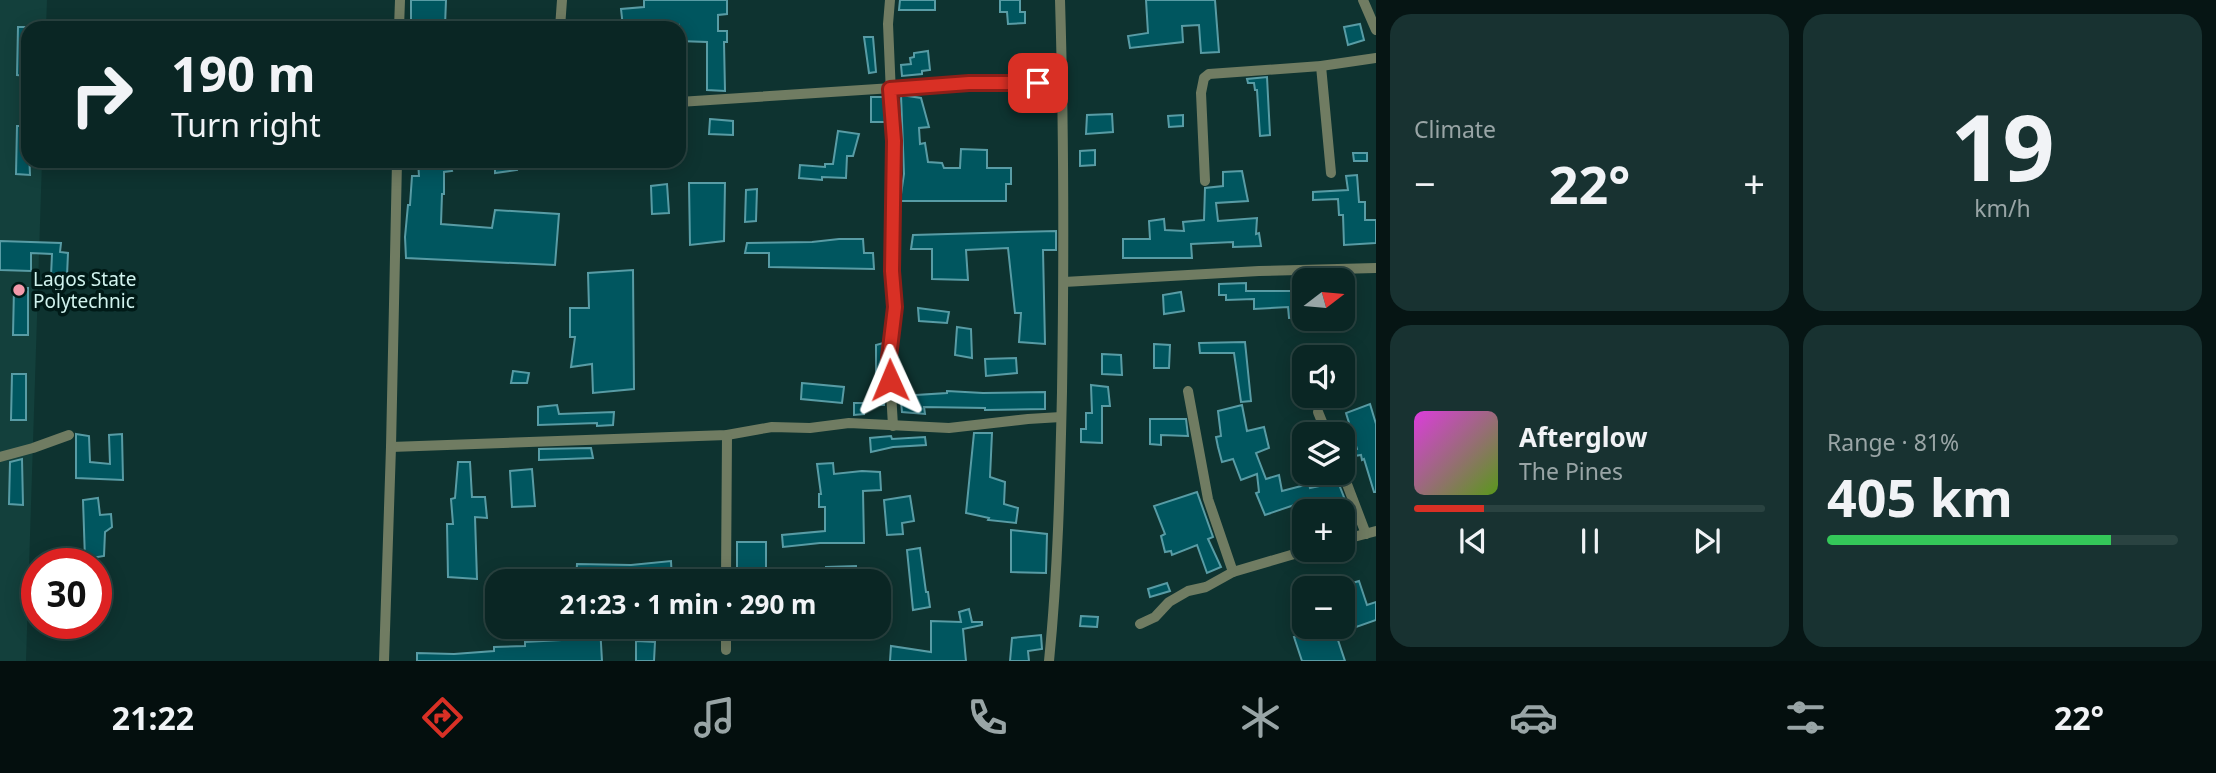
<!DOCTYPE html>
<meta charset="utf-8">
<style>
:root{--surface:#0a2624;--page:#183231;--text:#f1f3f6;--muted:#99a5a6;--line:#2a4341;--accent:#d93025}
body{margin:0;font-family:"Noto Sans",sans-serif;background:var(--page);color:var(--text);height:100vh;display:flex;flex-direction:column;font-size:26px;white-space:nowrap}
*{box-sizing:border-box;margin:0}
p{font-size:23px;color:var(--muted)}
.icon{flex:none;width:38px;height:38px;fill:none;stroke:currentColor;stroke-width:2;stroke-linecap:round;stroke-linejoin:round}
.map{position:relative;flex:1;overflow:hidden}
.sheet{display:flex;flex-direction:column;gap:14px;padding:14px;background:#061514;width:840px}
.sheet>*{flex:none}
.guide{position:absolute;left:21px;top:21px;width:665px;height:147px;border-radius:21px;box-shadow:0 4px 18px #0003,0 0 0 2px var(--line);background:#0a2624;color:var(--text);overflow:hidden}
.needle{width:46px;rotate:74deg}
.fabs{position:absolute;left:1292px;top:268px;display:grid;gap:14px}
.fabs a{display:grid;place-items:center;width:63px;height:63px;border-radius:14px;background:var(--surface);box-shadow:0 4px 18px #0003,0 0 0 2px var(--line);font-size:35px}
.speed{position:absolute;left:21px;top:548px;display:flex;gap:14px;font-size:35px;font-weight:700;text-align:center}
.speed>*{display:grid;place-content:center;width:91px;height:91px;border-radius:50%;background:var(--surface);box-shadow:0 4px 18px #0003,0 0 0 2px var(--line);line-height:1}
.speed .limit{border:10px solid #d22;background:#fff;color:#111}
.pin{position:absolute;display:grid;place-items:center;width:60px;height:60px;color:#fff;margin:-30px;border-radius:14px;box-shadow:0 4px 10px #0006}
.me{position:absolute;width:77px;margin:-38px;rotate:359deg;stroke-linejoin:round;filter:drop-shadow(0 0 5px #0008)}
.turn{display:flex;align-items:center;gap:24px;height:147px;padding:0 35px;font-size:32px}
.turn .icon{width:91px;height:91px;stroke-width:2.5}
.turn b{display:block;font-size:49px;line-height:60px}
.big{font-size:52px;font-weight:700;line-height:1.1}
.sheet .card{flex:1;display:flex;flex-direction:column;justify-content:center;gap:10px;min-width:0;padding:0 24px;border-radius:21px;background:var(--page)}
.sheet .dial{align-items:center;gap:0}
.dial b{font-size:91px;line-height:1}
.song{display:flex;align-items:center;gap:21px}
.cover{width:84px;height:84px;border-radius:10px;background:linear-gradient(135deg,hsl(300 70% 55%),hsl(90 70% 35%))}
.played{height:7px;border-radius:4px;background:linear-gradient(90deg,var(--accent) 20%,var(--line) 20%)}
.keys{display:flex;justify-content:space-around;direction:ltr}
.heat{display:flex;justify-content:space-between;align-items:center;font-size:38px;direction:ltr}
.charge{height:10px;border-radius:5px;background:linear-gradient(90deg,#34c759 81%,var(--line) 0)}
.sheet .tiles{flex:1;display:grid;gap:14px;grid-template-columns:repeat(2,1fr)}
.trip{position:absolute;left:485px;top:569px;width:406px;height:70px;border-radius:21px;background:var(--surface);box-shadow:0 4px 18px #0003,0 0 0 2px var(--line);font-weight:700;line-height:70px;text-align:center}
.menu{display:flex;height:112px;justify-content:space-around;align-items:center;background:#040f0e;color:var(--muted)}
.menu .icon{width:49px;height:49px}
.menu .current{color:var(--accent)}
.menu b{font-size:32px;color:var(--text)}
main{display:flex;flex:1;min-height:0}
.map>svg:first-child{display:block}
.built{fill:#13403c}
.building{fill:#00565f;stroke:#589ca5;stroke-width:2}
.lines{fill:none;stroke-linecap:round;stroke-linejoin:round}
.minor{stroke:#707c62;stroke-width:10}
.route-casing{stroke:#8d1f18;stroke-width:18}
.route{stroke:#d93025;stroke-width:12}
.poi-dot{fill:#f39aab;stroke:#001a17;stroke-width:2.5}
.labels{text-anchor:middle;stroke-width:7;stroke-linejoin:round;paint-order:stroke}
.poi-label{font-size:19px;fill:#d1f3ee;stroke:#001a17;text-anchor:start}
</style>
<main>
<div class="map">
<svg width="1376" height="661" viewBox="0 0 1376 661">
<rect width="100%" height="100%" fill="#0e3330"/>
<polygon class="built" points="0,0 47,0 46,28 28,28 28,161 42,161 26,661 0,661"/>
<g class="building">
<polygon points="411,0 446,0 445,26 428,23 411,24"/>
<polygon points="644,0 727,0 727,14 718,15 718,31 727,31 727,42 724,42 725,91 707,90 707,42 679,41 679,25 657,28 646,28 646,25 623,27 621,9 644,7"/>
<polygon points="900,0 935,0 935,10 899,10"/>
<polygon points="1000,0 1020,0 1020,12 1025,12 1025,23 1008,24 1007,12 1000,12"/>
<polygon points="1146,0 1215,0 1219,52 1201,53 1199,25 1182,26 1183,42 1130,48 1128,36 1148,33"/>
<polygon points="1360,24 1364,40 1348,45 1344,27"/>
<polygon points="18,27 28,27 28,76 17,75"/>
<polygon points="864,37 873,37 876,72 869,73"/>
<polygon points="928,51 930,70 922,71 922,74 902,76 901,65 911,64 910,58 914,57 914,53"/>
<polygon points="1267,77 1270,135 1260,136 1257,90 1255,90 1254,83 1248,83 1247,79"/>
<polygon points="901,95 921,98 929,127 919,128 920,144 925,143 928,162 942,163 944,168 960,168 961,149 987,150 987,168 1011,168 1011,184 1006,184 1006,201 900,201 904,174"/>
<polygon points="871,97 884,97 885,122 871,122"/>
<polygon points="1112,114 1113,132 1086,134 1087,115"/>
<polygon points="1183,115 1183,126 1169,127 1168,116"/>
<polygon points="710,119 733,121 733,135 709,134"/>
<polygon points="17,126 28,126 30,175 16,174"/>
<polygon points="838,131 859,134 853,156 847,156 846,178 822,177 822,180 799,178 800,165 825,167 825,164 833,164"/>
<polygon points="1095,150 1095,165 1080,166 1080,151"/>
<polygon points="1353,153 1367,153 1367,161 1354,161"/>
<polygon points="418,161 449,161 452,171 444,172 444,194 442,194 441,224 492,228 495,210 559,214 555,265 406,258 405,237 408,205 410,205 412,176 419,176"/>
<polygon points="495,161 516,161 517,170 495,173"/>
<polygon points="1242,171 1248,201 1216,203 1218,221 1257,218 1256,234 1259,233 1261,246 1233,247 1233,242 1191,244 1192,258 1123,258 1123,239 1150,239 1149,221 1164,219 1165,230 1184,231 1183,222 1204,220 1205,188 1223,186 1223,172"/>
<polygon points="1357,175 1359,202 1365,202 1365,220 1376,220 1376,243 1344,245 1343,215 1339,215 1338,199 1313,200 1313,192 1348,190 1346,176"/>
<polygon points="689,183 725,183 724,241 690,245"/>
<polygon points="667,184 669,213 652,214 651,186"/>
<polygon points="757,189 756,221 745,222 746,190"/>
<polygon points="1056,231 1056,250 1043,250 1045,344 1019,342 1021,313 1015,313 1008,248 966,250 968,280 932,279 932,249 911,249 913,235"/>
<polygon points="839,239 863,239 864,253 873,253 874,269 769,267 769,253 745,253 747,243 812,242"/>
<polygon points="0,241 61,243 60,252 68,253 67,276 51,276 52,254 31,253 31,271 0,270"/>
<polygon points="633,270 634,389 593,393 592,364 571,367 575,337 570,337 570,308 589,308 588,273"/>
<polygon points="1246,283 1246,291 1304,291 1304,317 1289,318 1288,307 1254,309 1254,299 1226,300 1226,295 1219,295 1219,284"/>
<polygon points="14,288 28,288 28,335 13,335"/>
<polygon points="1181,292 1184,311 1164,314 1163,295"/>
<polygon points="918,308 949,312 947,323 919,321"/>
<polygon points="957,327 971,329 972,358 955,355"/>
<polygon points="1245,342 1251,401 1241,402 1234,353 1200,353 1199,343"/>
<polygon points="883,343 882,357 884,405 876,405 876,345"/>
<polygon points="1154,344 1170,345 1169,368 1154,368"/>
<polygon points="1102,354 1121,355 1122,375 1102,374"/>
<polygon points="1016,358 1017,373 986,376 985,359"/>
<polygon points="513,371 529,373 527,383 511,383"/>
<polygon points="12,374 26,374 26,420 11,420"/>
<polygon points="802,383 844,387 842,403 801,399"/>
<polygon points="1091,385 1108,387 1110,406 1102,406 1102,443 1081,442 1081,429 1086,429 1086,413 1092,413"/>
<polygon points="947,391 983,393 1045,392 1045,409 985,410 985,408 924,407 925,414 902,412 901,402 914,402 916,395 947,393"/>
<polygon points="854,403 863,403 864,414 854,415"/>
<polygon points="1370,404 1376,424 1376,492 1374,492 1364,459 1362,460 1361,455 1342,458 1357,449 1346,413"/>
<polygon points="557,405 559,414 614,412 613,425 597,426 597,423 538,425 538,407"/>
<polygon points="1242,405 1247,431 1264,427 1269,448 1256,453 1266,479 1279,475 1282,491 1309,484 1310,488 1338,482 1353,520 1342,523 1342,511 1299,511 1297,504 1265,515 1256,493 1259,492 1257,474 1241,480 1233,459 1222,462 1218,447 1216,437 1221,436 1218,411"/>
<polygon points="1150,419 1186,419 1188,436 1161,435 1161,445 1150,444"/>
<polygon points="974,433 992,433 990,477 1005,482 1004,504 1018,508 1016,523 988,520 989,518 966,513"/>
<polygon points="76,434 89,436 90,462 110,464 109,435 122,434 123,480 76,478"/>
<polygon points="891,436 892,439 925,437 926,445 893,447 871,452 870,438"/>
<polygon points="591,448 593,458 539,460 539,449"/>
<polygon points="22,459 23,505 9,504 10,462"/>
<polygon points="458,462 470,462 472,497 485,497 487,518 475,517 477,579 448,577 447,524 453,524 451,499 455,498"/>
<polygon points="833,463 834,474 862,471 880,472 881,490 863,491 864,543 820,543 783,547 782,535 825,531 825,507 819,507 819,494 821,494 817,464"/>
<polygon points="532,469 535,506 512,507 510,471"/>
<polygon points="1197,492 1213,537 1208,539 1221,567 1207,573 1197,545 1172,555 1171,551 1165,552 1161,536 1165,534 1154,506"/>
<polygon points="910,496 914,521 902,523 903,534 887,535 884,500"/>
<polygon points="98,498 100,515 111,514 112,527 105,532 104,556 85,559 83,500"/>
<polygon points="1011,530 1047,534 1046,573 1011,572"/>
<rect x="737" y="542" width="29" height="33"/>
<polygon points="920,548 926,592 928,592 930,607 913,610 907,550"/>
<polygon points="671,561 672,581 576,581 577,564 631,565"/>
<polygon points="856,566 857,577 826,578 826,567"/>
<polygon points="1359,581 1367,605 1376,602 1376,620 1336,634 1345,661 1302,661 1294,637 1297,636 1296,634 1315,626 1342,626 1342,615 1351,612 1342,586"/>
<polygon points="1167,583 1170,591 1150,597 1148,589"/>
<polygon points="969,609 972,622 982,622 982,625 963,629 966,661 890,661 891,646 931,652 931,621 961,622 959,612"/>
<polygon points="1081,616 1098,617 1097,627 1080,626"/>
<polygon points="562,626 600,626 602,661 417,661 417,653 454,654 494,651 494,647 525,646 525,642 561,640"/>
<polygon points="1041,635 1042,649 1028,651 1029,661 1010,661 1012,638"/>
<polygon points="636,641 655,642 654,661 636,661"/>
</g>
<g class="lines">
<g class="minor">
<polyline points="890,0 888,24 893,141 892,271 895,307 889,357 893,426"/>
<polyline points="1363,0 1376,30"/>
<polyline points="399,28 400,0"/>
<polyline points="560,28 562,0"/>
<polyline points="1321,66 1331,173"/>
<polyline points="679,102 969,83 1061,83"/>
<polyline points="1205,181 1201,93 1204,78 1209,74 1321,66 1376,58"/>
<polyline points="1064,282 1259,271 1376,268"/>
<polyline points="1188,391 1208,499 1233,572"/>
<polyline points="1318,412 1327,434"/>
<polyline points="391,447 727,435 772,427 810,428 849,423 949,428 1028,419 1061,417"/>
<polyline points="0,457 33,448 69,435"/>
<polyline points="1342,471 1366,534"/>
<polyline points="1342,540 1376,531"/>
<polyline points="726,581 727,435"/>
<polyline points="1140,624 1155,617 1169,602 1188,591 1206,587 1233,572 1308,550"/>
<polyline points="726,650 726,626"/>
<polyline points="384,661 391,447 397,161"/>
<path d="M1049,661C1058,571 1060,482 1062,392C1064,261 1064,131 1060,0"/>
</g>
</g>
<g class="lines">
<defs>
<polyline id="route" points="890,380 889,357 895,307 892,271 894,141 890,89 969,83 1038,83"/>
</defs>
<use href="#route" class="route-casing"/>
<use href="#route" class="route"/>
</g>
<circle class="poi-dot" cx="19" cy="290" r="7"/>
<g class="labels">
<g class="poi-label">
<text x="33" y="286">Lagos State<tspan x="33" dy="22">Polytechnic</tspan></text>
</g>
</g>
</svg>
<div class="fabs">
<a><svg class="needle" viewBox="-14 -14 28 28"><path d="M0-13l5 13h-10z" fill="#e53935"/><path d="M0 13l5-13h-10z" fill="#99a5a6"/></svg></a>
<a><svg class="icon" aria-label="sound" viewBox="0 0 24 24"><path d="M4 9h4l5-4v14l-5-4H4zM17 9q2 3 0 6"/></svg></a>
<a><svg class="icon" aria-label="layers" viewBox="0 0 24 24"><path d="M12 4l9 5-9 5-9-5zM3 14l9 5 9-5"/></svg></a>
<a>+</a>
<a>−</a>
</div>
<div class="speed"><div class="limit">30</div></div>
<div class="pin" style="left:1038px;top:83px;background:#d93025"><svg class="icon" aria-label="arrive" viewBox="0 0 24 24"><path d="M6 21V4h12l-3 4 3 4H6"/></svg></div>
<svg class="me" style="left:890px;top:380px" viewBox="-20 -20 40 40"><path d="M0-17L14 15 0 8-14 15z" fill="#d93025" stroke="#fff" stroke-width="4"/></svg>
<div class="trip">21:23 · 1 min · 290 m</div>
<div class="guide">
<div class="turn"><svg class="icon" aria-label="right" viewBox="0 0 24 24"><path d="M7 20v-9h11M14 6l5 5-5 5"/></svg><div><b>190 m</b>Turn right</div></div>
</div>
</div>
<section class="sheet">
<div class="tiles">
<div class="card"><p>Climate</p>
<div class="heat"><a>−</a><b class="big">22°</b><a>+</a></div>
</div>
<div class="card dial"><b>19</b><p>km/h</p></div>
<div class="card">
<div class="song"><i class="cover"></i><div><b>Afterglow</b><p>The Pines</p></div></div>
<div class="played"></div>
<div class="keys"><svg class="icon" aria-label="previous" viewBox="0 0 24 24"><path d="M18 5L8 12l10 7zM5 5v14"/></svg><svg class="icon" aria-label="pause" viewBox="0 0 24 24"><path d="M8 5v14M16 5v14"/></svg><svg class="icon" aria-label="next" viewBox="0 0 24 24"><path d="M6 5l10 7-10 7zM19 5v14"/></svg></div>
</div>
<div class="card"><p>Range · 81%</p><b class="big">405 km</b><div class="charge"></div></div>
</div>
</section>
</main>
<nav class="menu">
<b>21:22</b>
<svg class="icon current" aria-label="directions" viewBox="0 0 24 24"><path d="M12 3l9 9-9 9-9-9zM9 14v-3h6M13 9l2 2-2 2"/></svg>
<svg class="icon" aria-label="music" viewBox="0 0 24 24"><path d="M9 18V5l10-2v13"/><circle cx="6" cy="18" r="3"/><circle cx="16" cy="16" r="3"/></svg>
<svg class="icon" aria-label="phone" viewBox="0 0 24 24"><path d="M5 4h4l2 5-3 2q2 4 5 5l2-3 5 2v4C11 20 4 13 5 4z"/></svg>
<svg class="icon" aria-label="climate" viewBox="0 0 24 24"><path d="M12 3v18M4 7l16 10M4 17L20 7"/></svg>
<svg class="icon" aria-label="car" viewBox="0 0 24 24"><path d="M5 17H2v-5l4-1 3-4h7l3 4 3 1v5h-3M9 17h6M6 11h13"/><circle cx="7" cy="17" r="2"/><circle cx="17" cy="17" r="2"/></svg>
<svg class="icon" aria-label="filters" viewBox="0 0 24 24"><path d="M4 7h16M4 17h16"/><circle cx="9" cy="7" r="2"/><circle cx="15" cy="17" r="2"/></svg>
<b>22°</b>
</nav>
